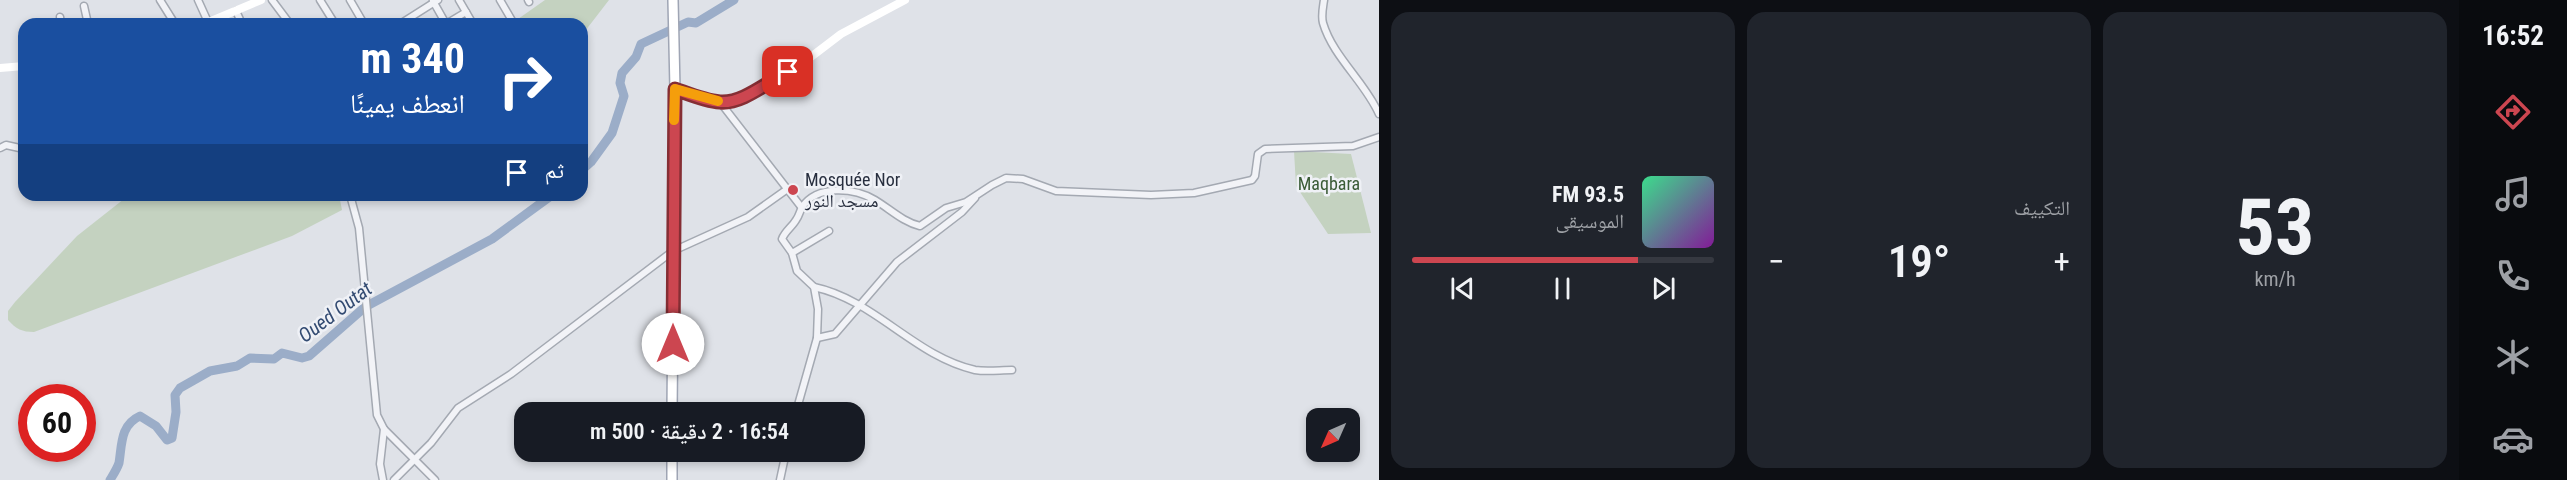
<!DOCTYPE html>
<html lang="ar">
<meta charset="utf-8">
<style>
:root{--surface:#171b24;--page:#20242c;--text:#f1f3f6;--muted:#9ea1a6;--line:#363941;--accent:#cc4650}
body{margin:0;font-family:"Roboto Condensed","Noto Naskh Arabic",sans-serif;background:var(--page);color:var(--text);direction:rtl;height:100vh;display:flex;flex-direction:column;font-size:22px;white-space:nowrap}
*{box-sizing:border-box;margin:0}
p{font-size:20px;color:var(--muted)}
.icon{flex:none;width:33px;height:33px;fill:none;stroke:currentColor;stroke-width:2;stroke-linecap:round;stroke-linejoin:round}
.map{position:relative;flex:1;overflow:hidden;direction:ltr}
.details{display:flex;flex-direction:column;gap:12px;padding:12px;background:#0d0f14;width:1080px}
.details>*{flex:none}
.banner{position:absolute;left:18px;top:18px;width:570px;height:183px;border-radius:18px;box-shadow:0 3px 9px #0003;direction:rtl;background:#1a4fa0;color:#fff;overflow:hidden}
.needle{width:39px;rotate:225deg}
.tools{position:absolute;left:1306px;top:408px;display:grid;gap:12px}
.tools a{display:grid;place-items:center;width:54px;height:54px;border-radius:12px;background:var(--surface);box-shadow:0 3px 9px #0003;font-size:30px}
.speed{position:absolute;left:18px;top:384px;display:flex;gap:12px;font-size:30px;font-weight:700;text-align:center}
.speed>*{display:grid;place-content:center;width:78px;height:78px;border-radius:50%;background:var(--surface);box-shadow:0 3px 9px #0003;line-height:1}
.speed .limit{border:9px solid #d22;background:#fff;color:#111}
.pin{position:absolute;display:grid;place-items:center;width:51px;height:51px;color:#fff;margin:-26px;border-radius:12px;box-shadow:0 3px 9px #0006}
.me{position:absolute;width:66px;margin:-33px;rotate:0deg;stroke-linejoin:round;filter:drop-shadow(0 0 4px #0008)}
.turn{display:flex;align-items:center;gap:21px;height:126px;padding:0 24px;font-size:27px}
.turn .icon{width:78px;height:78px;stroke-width:2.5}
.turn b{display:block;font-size:42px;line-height:51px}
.then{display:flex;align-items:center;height:57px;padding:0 24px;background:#0003;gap:12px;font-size:22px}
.big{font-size:45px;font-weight:600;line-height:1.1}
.details .tile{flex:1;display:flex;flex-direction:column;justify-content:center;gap:9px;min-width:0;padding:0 21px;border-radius:18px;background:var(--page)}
.details .dial{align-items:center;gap:0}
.dial b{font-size:78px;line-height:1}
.song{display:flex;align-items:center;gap:18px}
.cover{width:72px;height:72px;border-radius:9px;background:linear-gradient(135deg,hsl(150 70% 55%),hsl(290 70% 35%))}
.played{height:6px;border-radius:3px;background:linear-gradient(90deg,var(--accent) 75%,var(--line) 75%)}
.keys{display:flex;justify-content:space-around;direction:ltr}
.heat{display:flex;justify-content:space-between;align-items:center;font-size:33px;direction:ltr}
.details .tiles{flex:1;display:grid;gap:12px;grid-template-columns:repeat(3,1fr)}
.trip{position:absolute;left:514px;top:402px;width:351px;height:60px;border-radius:18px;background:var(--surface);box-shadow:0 3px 9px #0003;font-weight:600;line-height:60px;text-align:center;direction:rtl}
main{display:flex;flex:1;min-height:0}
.tabs{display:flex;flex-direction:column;width:108px;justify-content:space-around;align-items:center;background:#090b0e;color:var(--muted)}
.tabs .icon{width:42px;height:42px}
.tabs .current{color:var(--accent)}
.tabs b{font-size:27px;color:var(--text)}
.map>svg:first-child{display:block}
.green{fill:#c4d2c0}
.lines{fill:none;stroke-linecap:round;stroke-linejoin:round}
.river{stroke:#9badc8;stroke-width:9}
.street-casing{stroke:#a4a9b2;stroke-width:9}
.primary-casing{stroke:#9fa5b4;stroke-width:12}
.street{stroke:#f2f3f7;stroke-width:6}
.secondary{stroke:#fff;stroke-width:8}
.primary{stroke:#fff;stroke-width:9}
.route-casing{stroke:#852e34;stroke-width:15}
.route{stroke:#cc4650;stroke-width:10}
.slow{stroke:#f59e0b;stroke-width:10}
.poi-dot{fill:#cc4650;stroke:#eff1f6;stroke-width:2}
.labels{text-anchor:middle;stroke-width:5;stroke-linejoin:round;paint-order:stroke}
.poi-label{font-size:18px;fill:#282f3f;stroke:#eff1f6;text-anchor:start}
.park-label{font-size:18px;fill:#3a5b36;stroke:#eff1f6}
.water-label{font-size:20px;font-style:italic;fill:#334b72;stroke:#eff1f6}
</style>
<main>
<nav class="tabs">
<b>16:52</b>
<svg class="icon current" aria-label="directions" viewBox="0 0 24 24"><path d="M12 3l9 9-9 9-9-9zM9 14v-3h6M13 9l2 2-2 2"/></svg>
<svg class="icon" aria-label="music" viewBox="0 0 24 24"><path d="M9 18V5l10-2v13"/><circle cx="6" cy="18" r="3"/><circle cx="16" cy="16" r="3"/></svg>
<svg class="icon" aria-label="phone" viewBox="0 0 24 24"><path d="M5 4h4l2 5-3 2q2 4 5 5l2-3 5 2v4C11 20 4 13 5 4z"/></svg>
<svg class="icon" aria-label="climate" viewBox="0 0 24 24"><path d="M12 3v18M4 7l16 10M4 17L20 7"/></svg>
<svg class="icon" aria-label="car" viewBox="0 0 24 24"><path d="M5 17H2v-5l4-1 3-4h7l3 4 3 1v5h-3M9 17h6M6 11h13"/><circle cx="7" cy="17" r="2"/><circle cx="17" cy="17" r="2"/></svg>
</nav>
<section class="details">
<div class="tiles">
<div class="tile dial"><b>53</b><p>km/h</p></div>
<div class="tile"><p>التكييف</p>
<div class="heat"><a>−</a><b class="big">19°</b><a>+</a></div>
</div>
<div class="tile">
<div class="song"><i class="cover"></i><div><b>93.5 FM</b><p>الموسيقى</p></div></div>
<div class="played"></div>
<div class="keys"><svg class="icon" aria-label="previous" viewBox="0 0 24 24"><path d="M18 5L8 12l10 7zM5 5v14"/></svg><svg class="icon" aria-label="pause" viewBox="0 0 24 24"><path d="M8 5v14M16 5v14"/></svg><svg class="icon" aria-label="next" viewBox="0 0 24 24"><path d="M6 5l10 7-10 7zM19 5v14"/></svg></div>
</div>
</div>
</section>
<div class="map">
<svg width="1379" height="480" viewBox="0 0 1379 480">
<rect width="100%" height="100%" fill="#dfe2e8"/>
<g class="green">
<polygon points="545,0 609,0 582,35 582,24 520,24 518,19"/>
<polygon points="1294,151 1351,154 1371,233 1328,234 1296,186"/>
<path d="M129,195H339L342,210L292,236L34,332C22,332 16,329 8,320V311L15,302L77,236Z"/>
</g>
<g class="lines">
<g class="river">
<polyline points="582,170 591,162 612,133 624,96 620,83 622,73 636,57 641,44 688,22 696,23 734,0"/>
<path d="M110,480C113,475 117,469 119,463C122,445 120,425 140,416L156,426L167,440L172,438L176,412L175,395L180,388L210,371L237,366L250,358L274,359L282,353L302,358L309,356L365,307L492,239L552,195"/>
</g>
<defs>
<g id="street">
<polyline points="160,0 175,24"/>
<polyline points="198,0 208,22"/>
<polyline points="272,0 290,24"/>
<polyline points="320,0 335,24"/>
<polyline points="350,0 364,24"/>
<polyline points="459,0 473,24"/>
<polyline points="500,0 514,24"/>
<polyline points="528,0 529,2"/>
<path d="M1324,0C1323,7 1321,16 1323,23C1333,57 1365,82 1379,114"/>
<polyline points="433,1 446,24"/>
<polyline points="84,6 88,24"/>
<polyline points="236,11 242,24"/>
<polyline points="60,17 61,24"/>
<polyline points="400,24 438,0"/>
<polyline points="446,24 466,12"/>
<polyline points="720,102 802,208"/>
<polyline points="0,148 6,145 24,149"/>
<polyline points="350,195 359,228 377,415 384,429 380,464 383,480"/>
<polyline points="792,253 829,231"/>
<path d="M814,287C875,300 914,356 975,370C987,372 1000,370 1012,370"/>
<polyline points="817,338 835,334 897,262 962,212 975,198"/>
<path d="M796,412L817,338L818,309L814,287L797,271L792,253L782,239C785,231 792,227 796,220C799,216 800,211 802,207C818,184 854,188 875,200C890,209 903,222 920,226L946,208L966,202L992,185L1006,178L1023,179L1056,191L1151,195L1194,193L1252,180L1255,176L1258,154L1265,149L1353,146L1379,137"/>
<polyline points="384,429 435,480"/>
<polyline points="394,480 431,443 458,408 511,374 673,251 748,217 786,190"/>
<polyline points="780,480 786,452"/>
</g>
<g id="primary">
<polyline points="672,412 675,89 673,0"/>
<polyline points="672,480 672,452"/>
</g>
</defs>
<use href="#street" class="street-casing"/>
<use href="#primary" class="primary-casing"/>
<use href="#street" class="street"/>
<g class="secondary">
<polyline points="204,24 261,0"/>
<polyline points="0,68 24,66"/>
<polyline points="675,89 720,102 738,99 803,63 841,34 905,0"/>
</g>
<use href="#primary" class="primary"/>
</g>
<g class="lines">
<defs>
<path id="route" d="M673,344L675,89C689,94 705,101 720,102C743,104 768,81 788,72"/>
</defs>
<use href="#route" class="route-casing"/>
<use href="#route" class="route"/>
<polyline class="slow" points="674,120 675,89 718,101"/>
</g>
<circle class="poi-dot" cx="793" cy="190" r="6"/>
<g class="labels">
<g class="poi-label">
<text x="805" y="186">Mosquée Nor<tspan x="805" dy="21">مسجد النور</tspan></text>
</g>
<g class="park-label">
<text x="1329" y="190">Maqbara</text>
</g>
<g class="water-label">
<text transform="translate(335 312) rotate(-37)" y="7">Oued Outat</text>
</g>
</g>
</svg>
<div class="tools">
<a><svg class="needle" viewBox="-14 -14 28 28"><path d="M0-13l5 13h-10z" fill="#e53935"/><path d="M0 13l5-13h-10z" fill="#9ea1a6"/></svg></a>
</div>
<div class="speed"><div class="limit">60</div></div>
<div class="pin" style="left:788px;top:72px;background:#d93025"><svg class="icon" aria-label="arrive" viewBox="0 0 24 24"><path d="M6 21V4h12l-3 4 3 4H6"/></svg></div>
<svg class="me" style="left:673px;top:344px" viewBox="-20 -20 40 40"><circle r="19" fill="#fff"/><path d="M0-13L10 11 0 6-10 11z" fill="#cc4650"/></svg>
<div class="trip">16:54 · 2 دقيقة · 500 m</div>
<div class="banner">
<div class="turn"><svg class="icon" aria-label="right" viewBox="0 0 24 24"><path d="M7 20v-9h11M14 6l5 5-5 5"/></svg><div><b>340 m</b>انعطف يمينًا</div></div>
<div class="then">ثم<svg class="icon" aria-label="arrive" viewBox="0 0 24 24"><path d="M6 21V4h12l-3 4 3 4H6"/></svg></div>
</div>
</div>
</main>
